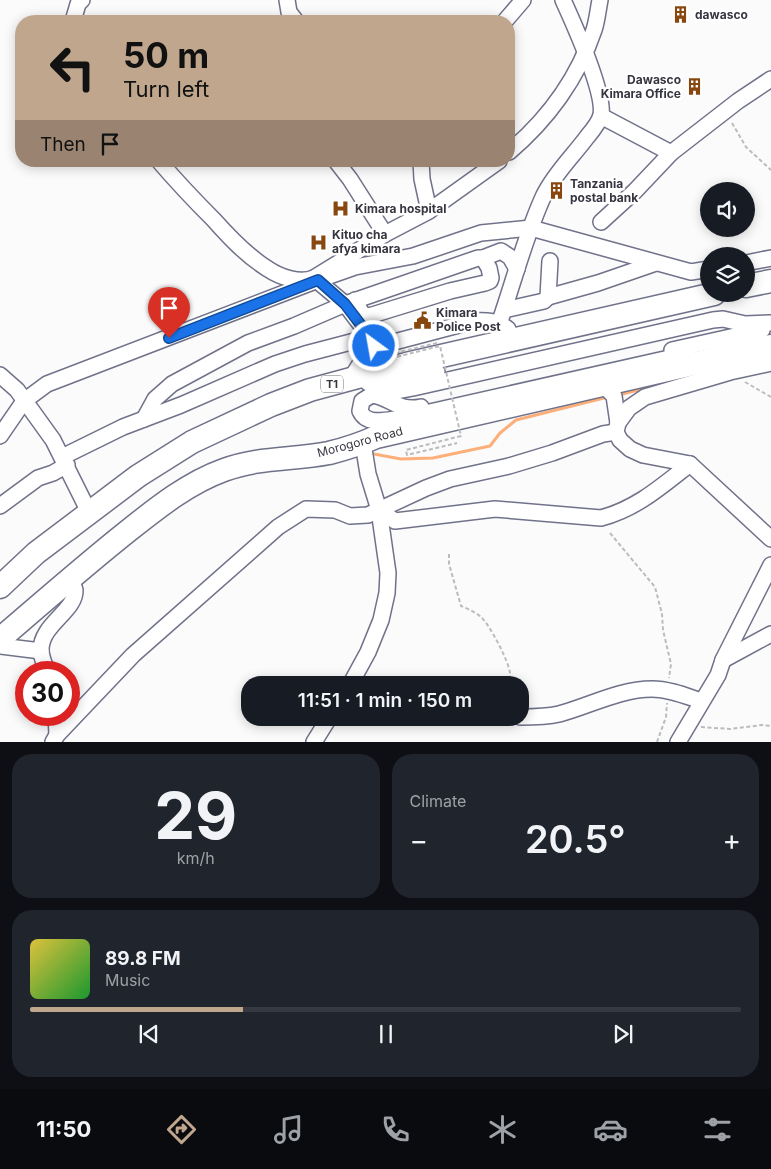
<!DOCTYPE html>
<meta charset="utf-8">
<style>
:root{--surface:#171b24;--page:#20242c;--text:#f1f3f6;--muted:#9ea1a6;--line:#363941;--accent:#c1a68e}
body{margin:0;font-family:Inter,sans-serif;background:var(--page);color:var(--text);height:100vh;display:flex;flex-direction:column;font-size:19px;white-space:nowrap}
*{box-sizing:border-box;margin:0}
p{font-size:16px;color:var(--muted)}
.icon{flex:none;width:28px;height:28px;fill:none;stroke:currentColor;stroke-width:2;stroke-linecap:round;stroke-linejoin:round}
.map{position:relative;height:742px;overflow:hidden}
.details{display:flex;flex-direction:column;gap:12px;padding:12px;background:#0d0f14;flex:1}
.details>*{flex:none}
.guide{position:absolute;left:15px;top:15px;width:500px;height:152px;border-radius:20px;box-shadow:0 2px 12px #0003;background:#c1a68e;color:#111;overflow:hidden}
.tools{position:absolute;left:700px;top:182px;display:grid;gap:10px}
.tools a{display:grid;place-items:center;width:55px;height:55px;border-radius:50%;background:var(--surface);box-shadow:0 2px 12px #0003;font-size:25px}
.speed{position:absolute;left:15px;top:661px;display:flex;gap:10px;font-size:25px;font-weight:700;text-align:center}
.speed>*{display:grid;place-content:center;width:65px;height:65px;border-radius:50%;background:var(--surface);box-shadow:0 2px 12px #0003;line-height:1}
.speed .limit{border:8px solid #d22;background:#fff;color:#111}
.pin{position:absolute;display:grid;place-items:center;width:42px;height:42px;color:#fff;margin:-51px -21px;border-radius:50% 50% 50% 0;rotate:-45deg;box-shadow:0 0 5px #0007}
.pin .icon{rotate:45deg}
.me{position:absolute;width:55px;margin:-28px;rotate:328deg;stroke-linejoin:round;filter:drop-shadow(0 0 4px #0008)}
.turn{display:flex;align-items:center;gap:18px;height:105px;padding:0 25px;font-size:22px}
.turn .icon{width:65px;height:65px;stroke-width:2.5}
.turn b{display:block;font-size:35px;line-height:42px}
.then{display:flex;align-items:center;height:48px;padding:0 25px;background:#0003;gap:10px;font-size:19px}
.big{font-size:38px;font-weight:600;line-height:1.1}
.details .widget{flex:1;display:flex;flex-direction:column;justify-content:center;gap:8px;min-width:0;padding:0 18px;border-radius:20px;background:var(--page)}
.details .dial{align-items:center;gap:0}
.dial b{font-size:65px;line-height:1}
.song{display:flex;align-items:center;gap:15px}
.cover{width:60px;height:60px;border-radius:8px;background:linear-gradient(135deg,hsl(50 70% 55%),hsl(130 70% 35%))}
.played{height:5px;border-radius:2px;background:linear-gradient(90deg,var(--accent) 30%,var(--line) 30%)}
.keys{display:flex;justify-content:space-around;direction:ltr}
.heat{display:flex;justify-content:space-between;align-items:center;font-size:28px;direction:ltr}
.details .tiles{flex:1;display:grid;gap:12px;grid-template-columns:1fr 1fr}
.widget:last-child{grid-column:span 2}
.trip{position:absolute;left:241px;top:676px;width:288px;height:50px;border-radius:20px;background:var(--surface);box-shadow:0 2px 12px #0003;font-weight:600;line-height:50px;text-align:center}
.dock{display:flex;height:80px;justify-content:space-around;align-items:center;background:#090b0e;color:var(--muted)}
.dock .icon{width:35px;height:35px}
.dock .active{color:var(--accent)}
.dock b{font-size:22px;color:var(--text)}
.map>svg:first-child{display:block}
.lines{fill:none;stroke-linecap:round;stroke-linejoin:round}
.stream{stroke:#fdaf7a;stroke-width:3}
.minor-casing{stroke:#70728a;stroke-width:18}
.highway-casing{stroke:#70728a;stroke-width:25}
.path{stroke:#bcbcc0;stroke-width:2;stroke-dasharray:4 2.5;stroke-linecap:butt}
.minor{stroke:#fff;stroke-width:15}
.highway{stroke:#fff;stroke-width:22}
.path-bridge{stroke:#bcbcc0;stroke-width:2;stroke-dasharray:4 2.5;stroke-linecap:butt}
.route-casing{stroke:#114b97;stroke-width:12}
.route{stroke:#1a73e8;stroke-width:9}
.labels{text-anchor:middle;stroke-width:5;stroke-linejoin:round;paint-order:stroke}
.shield{fill:#fff;stroke:#72727a;stroke-width:1}
.shield-label{font-size:11px;font-weight:bold;fill:#363641}
.poi-label{font-size:12px;font-weight:bold;fill:#363641;stroke:#fff;text-anchor:start}
.street-label{font-size:12px;fill:#363641;stroke:#fff}
</style>
<div class="map">
<svg width="771" height="742" viewBox="0 0 771 742">
<rect width="100%" height="100%" fill="#fbfbfb"/>
<g class="lines">
<g class="stream">
<polyline points="619,395 668,382"/>
<polyline points="374,454 401,459 433,458 490,446 500,433 516,420 608,397"/>
</g>
<defs>
<g id="minor">
<polyline points="287,0 289,12 296,21"/>
<polyline points="73,21 78,4 82,0"/>
<polyline points="505,21 523,0"/>
<polyline points="601,116 671,153"/>
<path d="M509,152C547,120 578,78 594,30C597,21 598,10 600,0"/>
<path d="M159,161C177,182 195,201 214,220C230,238 247,256 268,269C280,277 300,284 314,278L385,234L429,211L499,161"/>
<polyline points="336,161 350,179 385,234"/>
<polyline points="421,161 422,179 429,211"/>
<polyline points="601,222 635,191 671,153 738,101 771,79"/>
<polyline points="483,258 501,251 510,257 517,269"/>
<polyline points="746,263 771,258"/>
<path d="M314,278L345,304L370,337L375,347L474,321C487,320 497,321 508,329"/>
<polyline points="548,297 598,283 656,263"/>
<polyline points="504,310 544,301 548,297 550,261"/>
<path d="M499,324C514,281 525,236 544,195C555,173 573,156 587,137C592,131 599,123 601,115C605,92 573,22 563,0"/>
<polyline points="672,350 762,330"/>
<path d="M687,354L403,418C389,419 367,427 360,411L362,401L370,396L413,388L713,320L723,319L745,324L771,323"/>
<polyline points="0,375 17,390 53,440 89,512"/>
<polyline points="368,383 437,372"/>
<polyline points="603,385 614,396 618,423 616,432 620,440 630,449 643,455 690,464 771,539"/>
<path d="M372,395C391,397 397,412 421,407"/>
<polyline points="144,419 155,399 172,384 248,343 294,326 345,304 478,258 483,258 489,268 491,278 490,281 485,283 450,291 369,316 362,314 355,300"/>
<polyline points="618,423 629,408 645,397 730,372 771,363"/>
<polyline points="0,436 24,401 47,384 318,280 355,267 413,256 481,233 531,228 691,272 709,269"/>
<polyline points="62,457 123,427 181,405 275,364 305,354 370,337"/>
<polyline points="0,506 38,478 53,473 67,465"/>
<path d="M379,510L395,521L495,509L601,518C636,509 662,486 690,464"/>
<polyline points="0,646 41,651"/>
<polyline points="723,660 771,634"/>
<path d="M47,672C45,665 41,657 41,650C41,624 76,611 75,590C74,587 72,582 71,579"/>
<polyline points="350,685 368,652 381,620 387,593 388,573 379,510 368,474 363,443"/>
<polyline points="56,715 57,735"/>
<path d="M520,717C533,717 546,717 559,714C589,706 620,689 652,689C669,689 686,696 701,701"/>
<polyline points="53,742 57,735 133,655 278,527 306,509 335,510 350,516 368,515 426,488 450,479 509,466 552,453 603,434 616,432"/>
<polyline points="314,742 329,718"/>
<polyline points="678,742 718,675 723,660 771,565"/>
</g>
<g id="highway">
<polyline points="746,286 771,281"/>
<polyline points="356,377 375,347"/>
<polyline points="0,587 36,553 138,476 192,442 271,405 310,390 406,364 714,294"/>
<path d="M0,639C42,603 84,566 128,531C157,508 188,483 224,470C259,457 293,460 329,453C345,449 361,444 376,437L771,346"/>
</g>
</defs>
<use href="#minor" class="minor-casing"/>
<use href="#highway" class="highway-casing"/>
<g class="path">
<polyline points="732,123 746,147 771,170"/>
<polyline points="745,382 771,397"/>
<polyline points="610,533 655,587 662,614 663,630 671,664 669,678"/>
<path d="M449,554V564L461,606C468,609 475,612 481,617C490,625 509,662 510,673C510,677 510,681 509,685"/>
<polyline points="701,727 730,729 762,725 771,726"/>
<polyline points="657,742 666,717 667,703"/>
</g>
<use href="#minor" class="minor"/>
<use href="#highway" class="highway"/>
<polyline class="path-bridge" points="437,343 387,355 388,359 440,346 461,436 406,450 407,455 457,443"/>
</g>
<g class="lines">
<defs>
<polyline id="route" points="169,338 318,280 345,304 370,337 374,346"/>
</defs>
<use href="#route" class="route-casing"/>
<use href="#route" class="route"/>
</g>
<defs>
<symbol id="building-bare" viewBox="-9 -9 18 18"><path d="M-4-6H4V6H1V3H-1V6H-4ZM-2.5-4.3h1.7v1.8h-1.7ZM.8-4.3h1.7v1.8H.8ZM-2.5-1h1.7V.8h-1.7ZM.8-1h1.7V.8H.8Z" fill="#87470f" stroke="#fff" stroke-width="2.5" paint-order="stroke"/></symbol>
<symbol id="hospital-bare" viewBox="-9 -9 18 18"><path d="M-5-5h3v3.5h4V-5h3V5h-3V1.5h-4V5h-3Z" fill="#87470f" stroke="#fff" stroke-width="2.5" paint-order="stroke"/></symbol>
<symbol id="civic-bare" viewBox="-9 -9 18 18"><path d="M-.6-6.5H3V-4.5H.6V-3L4-1V1h2V6H-6V1h2V-1L-.6-3ZM-1.2 2.5V6h2.4V2.5Z" fill="#87470f" stroke="#fff" stroke-width="2.5" paint-order="stroke"/></symbol>
</defs>
<g fill-rule="evenodd">
<use href="#building-bare" x="668" y="2" width="25" height="25"/>
<use href="#building-bare" x="682" y="74" width="25" height="25"/>
<use href="#building-bare" x="544" y="178" width="25" height="25"/>
<use href="#hospital-bare" x="328" y="196" width="25" height="25"/>
<use href="#hospital-bare" x="306" y="230" width="25" height="25"/>
<use href="#civic-bare" x="410" y="308" width="25" height="25"/>
</g>
<g class="labels">
<rect class="shield" x="321" y="375.5" width="22" height="17" rx="4"/>
<g class="shield-label">
<text x="332" y="388">T1</text>
</g>
<g class="poi-label">
<text x="695" y="19">dawasco</text>
<text x="681" y="84" text-anchor="end">Dawasco<tspan x="681" dy="14">Kimara Office</tspan></text>
<text x="570" y="188">Tanzania<tspan x="570" dy="14">postal bank</tspan></text>
<text x="355" y="213">Kimara hospital</text>
<text x="332" y="239">Kituo cha<tspan x="332" dy="14">afya kimara</tspan></text>
<text x="436" y="317">Kimara<tspan x="436" dy="14">Police Post</tspan></text>
</g>
<g class="street-label">
<text transform="translate(360 442) rotate(-15)" y="4">Morogoro Road</text>
</g>
</g>
</svg>
<div class="tools">
<a><svg class="icon" aria-label="sound" viewBox="0 0 24 24"><path d="M4 9h4l5-4v14l-5-4H4zM17 9q2 3 0 6"/></svg></a>
<a><svg class="icon" aria-label="layers" viewBox="0 0 24 24"><path d="M12 4l9 5-9 5-9-5zM3 14l9 5 9-5"/></svg></a>
</div>
<div class="speed"><div class="limit">30</div></div>
<div class="pin" style="left:169px;top:338px;background:#d93025"><svg class="icon" aria-label="arrive" viewBox="0 0 24 24"><path d="M6 21V4h12l-3 4 3 4H6"/></svg></div>
<svg class="me" style="left:374px;top:346px" viewBox="-20 -20 40 40"><circle r="17" fill="#1a73e8" stroke="#fff" stroke-width="3"/><path d="M0-11L8 9 0 5-8 9z" fill="#fff"/></svg>
<div class="trip">11:51 · 1 min · 150 m</div>
<div class="guide">
<div class="turn"><svg class="icon" aria-label="left" viewBox="0 0 24 24"><path d="M17 20v-9H6M10 6l-5 5 5 5"/></svg><div><b>50 m</b>Turn left</div></div>
<div class="then">Then<svg class="icon" aria-label="arrive" viewBox="0 0 24 24"><path d="M6 21V4h12l-3 4 3 4H6"/></svg></div>
</div>
</div>
<section class="details">
<div class="tiles">
<div class="widget dial"><b>29</b><p>km/h</p></div>
<div class="widget"><p>Climate</p>
<div class="heat"><a>−</a><b class="big">20.5°</b><a>+</a></div>
</div>
<div class="widget">
<div class="song"><i class="cover"></i><div><b>89.8 FM</b><p>Music</p></div></div>
<div class="played"></div>
<div class="keys"><svg class="icon" aria-label="previous" viewBox="0 0 24 24"><path d="M18 5L8 12l10 7zM5 5v14"/></svg><svg class="icon" aria-label="pause" viewBox="0 0 24 24"><path d="M8 5v14M16 5v14"/></svg><svg class="icon" aria-label="next" viewBox="0 0 24 24"><path d="M6 5l10 7-10 7zM19 5v14"/></svg></div>
</div>
</div>
</section>
<nav class="dock">
<b>11:50</b>
<svg class="icon active" aria-label="directions" viewBox="0 0 24 24"><path d="M12 3l9 9-9 9-9-9zM9 14v-3h6M13 9l2 2-2 2"/></svg>
<svg class="icon" aria-label="music" viewBox="0 0 24 24"><path d="M9 18V5l10-2v13"/><circle cx="6" cy="18" r="3"/><circle cx="16" cy="16" r="3"/></svg>
<svg class="icon" aria-label="phone" viewBox="0 0 24 24"><path d="M5 4h4l2 5-3 2q2 4 5 5l2-3 5 2v4C11 20 4 13 5 4z"/></svg>
<svg class="icon" aria-label="climate" viewBox="0 0 24 24"><path d="M12 3v18M4 7l16 10M4 17L20 7"/></svg>
<svg class="icon" aria-label="car" viewBox="0 0 24 24"><path d="M5 17H2v-5l4-1 3-4h7l3 4 3 1v5h-3M9 17h6M6 11h13"/><circle cx="7" cy="17" r="2"/><circle cx="17" cy="17" r="2"/></svg>
<svg class="icon" aria-label="filters" viewBox="0 0 24 24"><path d="M4 7h16M4 17h16"/><circle cx="9" cy="7" r="2"/><circle cx="15" cy="17" r="2"/></svg>
</nav>
